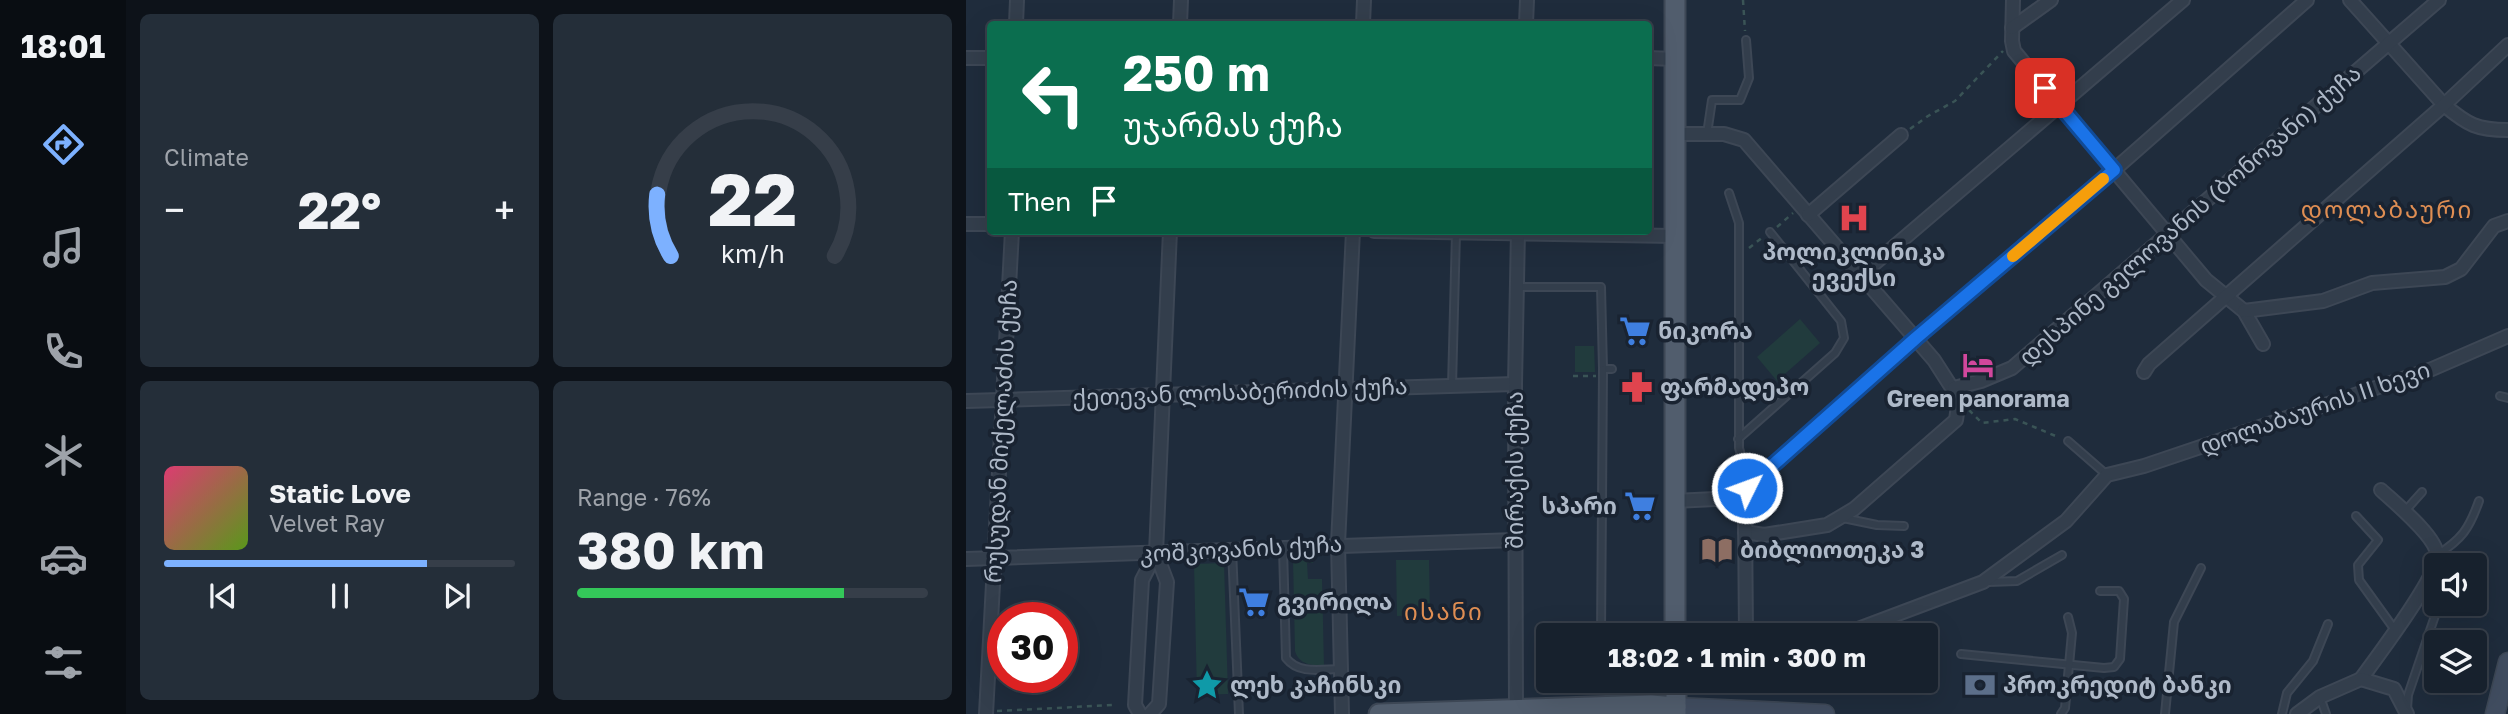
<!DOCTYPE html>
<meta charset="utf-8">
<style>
:root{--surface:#17212d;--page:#242e39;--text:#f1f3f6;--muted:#9ea3aa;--line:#363e49;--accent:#7db1ff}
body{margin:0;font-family:"Golos Text","Noto Sans Georgian",sans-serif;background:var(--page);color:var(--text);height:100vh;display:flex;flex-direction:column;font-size:26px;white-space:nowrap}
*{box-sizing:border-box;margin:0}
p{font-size:23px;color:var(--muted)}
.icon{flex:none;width:38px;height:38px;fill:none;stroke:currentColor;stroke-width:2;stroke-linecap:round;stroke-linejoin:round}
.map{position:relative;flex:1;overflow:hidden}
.drawer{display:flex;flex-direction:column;gap:14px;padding:14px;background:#0d1219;width:840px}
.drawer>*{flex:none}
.top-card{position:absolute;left:21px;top:21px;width:665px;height:214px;border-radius:7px;box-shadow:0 7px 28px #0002,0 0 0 2px var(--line);background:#0b6e4f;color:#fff;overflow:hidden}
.controls{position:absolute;left:1458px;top:553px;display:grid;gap:14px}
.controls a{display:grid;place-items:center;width:63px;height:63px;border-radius:7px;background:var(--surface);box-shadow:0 7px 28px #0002,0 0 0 2px var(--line);font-size:35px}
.speed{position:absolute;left:21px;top:602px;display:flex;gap:14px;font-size:35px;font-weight:700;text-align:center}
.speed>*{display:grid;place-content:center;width:91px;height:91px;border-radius:50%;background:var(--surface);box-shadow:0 7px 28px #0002,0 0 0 2px var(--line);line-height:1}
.speed .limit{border:10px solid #d22;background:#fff;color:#111}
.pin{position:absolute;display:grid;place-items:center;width:60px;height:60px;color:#fff;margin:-30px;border-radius:14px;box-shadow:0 4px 10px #0006}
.me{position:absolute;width:77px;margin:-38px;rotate:48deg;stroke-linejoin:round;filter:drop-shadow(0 0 5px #0008)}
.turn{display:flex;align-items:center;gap:24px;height:147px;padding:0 21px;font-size:32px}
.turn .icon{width:91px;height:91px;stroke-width:2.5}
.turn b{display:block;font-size:49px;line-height:60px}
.then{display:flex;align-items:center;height:66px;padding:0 21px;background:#0003;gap:14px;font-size:26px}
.big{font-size:52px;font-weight:700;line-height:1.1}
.drawer .widget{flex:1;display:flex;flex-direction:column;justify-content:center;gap:10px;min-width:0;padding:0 24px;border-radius:10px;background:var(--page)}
.drawer .dial{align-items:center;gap:0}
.dial svg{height:182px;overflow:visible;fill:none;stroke:var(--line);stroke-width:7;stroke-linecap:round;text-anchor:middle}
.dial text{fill:var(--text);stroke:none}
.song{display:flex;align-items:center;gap:21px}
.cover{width:84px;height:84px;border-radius:10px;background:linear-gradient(135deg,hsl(340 70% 55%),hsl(90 70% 35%))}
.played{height:7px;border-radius:4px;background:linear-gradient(90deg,var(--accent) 75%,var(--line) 75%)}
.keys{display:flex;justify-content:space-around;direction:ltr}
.heat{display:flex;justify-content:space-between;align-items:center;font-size:38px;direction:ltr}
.charge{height:10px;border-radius:5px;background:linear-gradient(90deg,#34c759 76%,var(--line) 0)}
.drawer .tiles{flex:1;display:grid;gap:14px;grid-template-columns:repeat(2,1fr)}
.trip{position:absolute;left:570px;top:623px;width:402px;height:70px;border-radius:7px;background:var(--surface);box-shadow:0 7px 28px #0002,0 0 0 2px var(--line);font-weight:700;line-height:70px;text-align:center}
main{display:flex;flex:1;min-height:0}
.menu{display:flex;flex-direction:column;width:126px;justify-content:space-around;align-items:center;background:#090d12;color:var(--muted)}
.menu .icon{width:49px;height:49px}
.menu .active{color:var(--accent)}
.menu b{font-size:32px;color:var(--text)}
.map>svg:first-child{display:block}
.green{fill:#213b3d}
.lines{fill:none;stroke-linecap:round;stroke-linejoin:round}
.lane-casing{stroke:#3d4755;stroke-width:10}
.street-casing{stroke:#3d4755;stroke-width:16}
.secondary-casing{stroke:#3d4755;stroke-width:21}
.primary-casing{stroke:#3d4755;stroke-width:23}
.path{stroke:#3a5456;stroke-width:2.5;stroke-dasharray:5 5;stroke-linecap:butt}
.lane{stroke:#333e4c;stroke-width:6}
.street{stroke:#333e4c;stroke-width:12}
.secondary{stroke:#414d60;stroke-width:18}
.primary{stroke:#515d6d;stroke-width:19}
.route-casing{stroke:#114b97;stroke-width:18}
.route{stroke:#1a73e8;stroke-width:12}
.slow{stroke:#f59e0b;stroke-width:12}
.labels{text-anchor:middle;stroke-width:7;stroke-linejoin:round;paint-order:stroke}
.street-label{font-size:23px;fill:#aeb9c8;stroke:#192331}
.poi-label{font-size:23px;font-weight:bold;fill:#aeb9c8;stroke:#192331;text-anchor:start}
.neighbourhood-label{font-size:24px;letter-spacing:2px;fill:#df8e53;stroke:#192331}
</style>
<main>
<nav class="menu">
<b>18:01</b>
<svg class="icon active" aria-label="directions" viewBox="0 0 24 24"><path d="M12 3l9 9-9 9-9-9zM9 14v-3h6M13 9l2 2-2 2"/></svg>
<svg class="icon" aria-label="music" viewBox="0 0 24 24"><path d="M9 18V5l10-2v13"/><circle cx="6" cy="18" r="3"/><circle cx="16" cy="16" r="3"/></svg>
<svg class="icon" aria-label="phone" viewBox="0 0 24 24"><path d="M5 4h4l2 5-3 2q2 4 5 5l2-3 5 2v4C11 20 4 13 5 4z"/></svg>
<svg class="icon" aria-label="climate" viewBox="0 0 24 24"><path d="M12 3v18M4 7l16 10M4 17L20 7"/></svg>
<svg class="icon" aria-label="car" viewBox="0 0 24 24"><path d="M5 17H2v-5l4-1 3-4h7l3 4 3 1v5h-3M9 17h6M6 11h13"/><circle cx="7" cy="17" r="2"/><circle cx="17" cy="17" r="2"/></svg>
<svg class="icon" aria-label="filters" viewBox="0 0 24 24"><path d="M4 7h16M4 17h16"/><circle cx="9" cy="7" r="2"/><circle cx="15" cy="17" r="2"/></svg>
</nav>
<section class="drawer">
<div class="tiles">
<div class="widget"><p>Climate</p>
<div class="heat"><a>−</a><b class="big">22°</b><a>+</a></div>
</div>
<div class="widget dial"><svg viewBox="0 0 100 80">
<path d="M14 69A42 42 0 1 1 86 69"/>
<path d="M14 69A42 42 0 0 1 8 42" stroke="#7db1ff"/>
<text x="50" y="56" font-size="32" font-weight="700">22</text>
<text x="50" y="72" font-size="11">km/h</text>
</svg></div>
<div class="widget">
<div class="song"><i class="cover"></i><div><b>Static Love</b><p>Velvet Ray</p></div></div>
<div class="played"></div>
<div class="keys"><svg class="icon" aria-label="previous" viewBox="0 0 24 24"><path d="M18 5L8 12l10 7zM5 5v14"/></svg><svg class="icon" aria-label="pause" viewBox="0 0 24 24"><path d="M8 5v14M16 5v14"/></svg><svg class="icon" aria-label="next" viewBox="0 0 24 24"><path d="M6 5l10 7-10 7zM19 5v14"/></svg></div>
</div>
<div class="widget"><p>Range · 76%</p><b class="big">380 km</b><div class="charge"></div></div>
</div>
</section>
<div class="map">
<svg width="1542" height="714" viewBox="0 0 1542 714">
<rect width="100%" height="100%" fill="#1f2c3c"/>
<g class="green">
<polygon points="834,319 854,343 811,381 791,357"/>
<polygon points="609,346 628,346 629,372 609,372"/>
<path d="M346,553L347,563H341L342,579H356L358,666C346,665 333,665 329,651L327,559L331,554Z"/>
<polygon points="430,560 463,560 464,615 431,616"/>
<polygon points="258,563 262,694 231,695 228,564"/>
</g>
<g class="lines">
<defs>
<g id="lane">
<polyline points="741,134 746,100 774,100 783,78 780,40"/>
<polyline points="763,193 773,223 773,448 775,455 792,479"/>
<polyline points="550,287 635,287 637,369 646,369"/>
<polyline points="486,386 490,233"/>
<polyline points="1534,396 1542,398"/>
<polyline points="772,439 869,353 878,338 875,321 804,232"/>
<polyline points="1102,441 1141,475"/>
<polyline points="1439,511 1456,492"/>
<polyline points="1390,516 1412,540 1392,565 1393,580 1429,630"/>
<polyline points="877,518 911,525 938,526"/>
<path d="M317,548L320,658C333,675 356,669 375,669"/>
<polyline points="266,549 273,714"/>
<path d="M1471,555C1496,539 1503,529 1513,501"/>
<polyline points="1022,582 1051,581 1096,555"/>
<polyline points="635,635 637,369"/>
<polyline points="995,654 1138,668 1148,667 1154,659 1158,599 1153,591 1134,591"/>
<polyline points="1354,697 1360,714"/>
<polyline points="1441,709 1442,695 1473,604"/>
<polyline points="1095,714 1099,708 1106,633 1102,617"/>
<polyline points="1199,714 1208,622 1235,568"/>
<polyline points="1316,714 1321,693 1347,661 1362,624"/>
</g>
<g id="street">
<polyline points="1047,0 1046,41 1048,51 1240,280 1278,311 1297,344"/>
<path d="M1384,0L1478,105C1502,125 1511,130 1542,130"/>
<polyline points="50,24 51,0"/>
<polyline points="214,24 215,0"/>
<polyline points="397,24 398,0"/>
<polyline points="560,24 561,0"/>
<polyline points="1046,28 1085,0"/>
<polyline points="0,58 24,58"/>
<polyline points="682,58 709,59"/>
<polyline points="708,134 758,134 778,140 968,360 993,399 990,420 888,509 861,525 798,535 779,532"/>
<polyline points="842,215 935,135"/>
<polyline points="0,224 24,224"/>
<polyline points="408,231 708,236"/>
<polyline points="895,275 1217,0"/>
<polyline points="1278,311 1357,301 1406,283 1479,277 1495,269 1528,226 1542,221"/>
<polyline points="1178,372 1183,364 1478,105 1542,45"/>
<polyline points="988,388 1015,381 1046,368 1473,0"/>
<polyline points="0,401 549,384"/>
<polyline points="770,498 779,517 780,635"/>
<polyline points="708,501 770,498 950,338 1148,170 1341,0"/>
<polyline points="0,559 549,540"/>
<polyline points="876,635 1017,582 1100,521 1141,475 1178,466 1466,369 1542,336"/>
<path d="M1395,679C1410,658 1472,577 1471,555C1471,537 1429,503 1415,490"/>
<polyline points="550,710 549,384 552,231"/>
<polyline points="20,714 46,231"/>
<polyline points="174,714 169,705 176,580 190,553"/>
<polyline points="184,714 193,704 201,582 190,553 204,231"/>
<polyline points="376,714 372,544 387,231"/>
<polyline points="1331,714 1354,697 1395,679 1428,689 1441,714"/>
</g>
<g id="secondary">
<polyline points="710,707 859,714"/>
<polyline points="1529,714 1542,662"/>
</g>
<g id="primary">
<polyline points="709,635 709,0"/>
<polyline points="710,681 710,714"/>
<polyline points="413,714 685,705 710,707"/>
</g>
</defs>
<use href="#lane" class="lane-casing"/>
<use href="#street" class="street-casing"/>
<use href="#secondary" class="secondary-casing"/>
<use href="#primary" class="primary-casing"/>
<g class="path">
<polyline points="777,0 779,31"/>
<polyline points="944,129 962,116 989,101 1037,51"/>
<polyline points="811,227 827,213"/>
<polyline points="783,248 797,237"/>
<polyline points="607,376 630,376"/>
<polyline points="1003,410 1016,423 1049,419 1092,437"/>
<polyline points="31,711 147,705"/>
</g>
<use href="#lane" class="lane"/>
<use href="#street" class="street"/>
<use href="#secondary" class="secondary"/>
<use href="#primary" class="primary"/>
</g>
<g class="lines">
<defs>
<polyline id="route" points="781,488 950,338 1148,170 1079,88"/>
</defs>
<use href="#route" class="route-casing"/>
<use href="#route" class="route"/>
<polyline class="slow" points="1047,256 1137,179"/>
</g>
<defs>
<symbol id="hospital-bare" viewBox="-9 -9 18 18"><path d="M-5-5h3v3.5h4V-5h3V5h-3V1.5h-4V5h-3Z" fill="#e0444e" stroke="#192331" stroke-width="2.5" paint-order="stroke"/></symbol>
<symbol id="supermarket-bare" viewBox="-9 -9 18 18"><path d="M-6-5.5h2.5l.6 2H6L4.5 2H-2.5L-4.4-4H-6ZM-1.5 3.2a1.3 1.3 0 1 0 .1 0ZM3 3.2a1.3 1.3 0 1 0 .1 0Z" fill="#3f7fe0" stroke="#192331" stroke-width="2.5" paint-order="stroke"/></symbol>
<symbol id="hotel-bare" viewBox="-9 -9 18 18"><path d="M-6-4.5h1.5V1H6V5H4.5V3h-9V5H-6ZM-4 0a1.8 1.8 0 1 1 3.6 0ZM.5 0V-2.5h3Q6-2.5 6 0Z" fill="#d1479c" stroke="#192331" stroke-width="2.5" paint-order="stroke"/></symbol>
<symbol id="pharmacy-bare" viewBox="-9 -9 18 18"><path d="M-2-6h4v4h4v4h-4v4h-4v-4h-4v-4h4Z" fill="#e0444e" stroke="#192331" stroke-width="2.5" paint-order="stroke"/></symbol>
<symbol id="library-bare" viewBox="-9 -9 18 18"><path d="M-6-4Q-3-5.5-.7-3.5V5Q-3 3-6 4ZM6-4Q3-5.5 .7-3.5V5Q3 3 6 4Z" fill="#8d6e63" stroke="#192331" stroke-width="2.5" paint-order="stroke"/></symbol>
<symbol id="sight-bare" viewBox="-9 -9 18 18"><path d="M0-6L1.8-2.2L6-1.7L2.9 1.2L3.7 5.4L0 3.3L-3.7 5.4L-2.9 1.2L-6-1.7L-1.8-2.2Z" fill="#0f9aa8" stroke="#192331" stroke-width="2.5" paint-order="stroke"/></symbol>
<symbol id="bank-bare" viewBox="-9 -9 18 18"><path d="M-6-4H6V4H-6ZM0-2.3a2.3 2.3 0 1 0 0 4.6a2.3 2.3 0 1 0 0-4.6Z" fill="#5c6f8a" stroke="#192331" stroke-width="2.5" paint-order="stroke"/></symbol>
</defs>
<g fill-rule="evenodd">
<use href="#hospital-bare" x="866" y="196" width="44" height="44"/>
<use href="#supermarket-bare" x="647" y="309" width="44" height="44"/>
<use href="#hotel-bare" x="990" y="343" width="44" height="44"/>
<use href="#pharmacy-bare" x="649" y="365" width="44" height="44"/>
<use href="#supermarket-bare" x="652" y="484" width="44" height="44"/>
<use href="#library-bare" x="729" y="528" width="44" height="44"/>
<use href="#supermarket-bare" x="266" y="580" width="44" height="44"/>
<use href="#sight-bare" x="219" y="663" width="44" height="44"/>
<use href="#bank-bare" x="992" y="663" width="44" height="44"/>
</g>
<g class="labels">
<g class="street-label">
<text transform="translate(1224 215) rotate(-41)" y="8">დესპინე გელოვანის (ბონოვანი) ქუჩა</text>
<text transform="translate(274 392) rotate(-2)" y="8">ქეთევან ლოსაბერიძის ქუჩა</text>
<text transform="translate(1349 408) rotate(-19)" y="8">დოლაბაურის II ხევი</text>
<text transform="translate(35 431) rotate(-87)" y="8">რუსუდან მიქელაძის ქუჩა</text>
<text transform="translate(549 470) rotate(-90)" y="8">შირაქის ქუჩა</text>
<text transform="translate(275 549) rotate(-3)" y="8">კოშკოვანის ქუჩა</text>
</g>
<g class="poi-label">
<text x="888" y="260" text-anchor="middle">პოლიკლინიკა<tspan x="888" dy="26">ევექსი</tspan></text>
<text x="692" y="339">ნიკორა</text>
<text x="694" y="395">ფარმადეპო</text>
<text x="1012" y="407" text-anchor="middle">Green panorama</text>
<text x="651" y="514" text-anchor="end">სპარი</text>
<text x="774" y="558">ბიბლიოთეკა 3</text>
<text x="311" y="610">გვირილა</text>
<text x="264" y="693">ლეხ კაჩინსკი</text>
<text x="1037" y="693">პროკრედიტ ბანკი</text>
</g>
<g class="neighbourhood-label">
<text x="1421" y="218">დოლაბაური</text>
<text x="478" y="620">ისანი</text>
</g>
</g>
</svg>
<div class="controls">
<a><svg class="icon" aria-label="sound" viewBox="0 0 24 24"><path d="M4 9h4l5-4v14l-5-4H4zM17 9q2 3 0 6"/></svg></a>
<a><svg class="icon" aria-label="layers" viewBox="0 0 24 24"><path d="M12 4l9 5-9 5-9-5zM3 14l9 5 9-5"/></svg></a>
</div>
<div class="speed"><div class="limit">30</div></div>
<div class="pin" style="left:1079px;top:88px;background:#d93025"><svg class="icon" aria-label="arrive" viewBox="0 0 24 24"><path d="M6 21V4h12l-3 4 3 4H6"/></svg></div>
<svg class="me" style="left:781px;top:488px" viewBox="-20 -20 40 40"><circle r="17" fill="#1a73e8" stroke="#fff" stroke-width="3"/><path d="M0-11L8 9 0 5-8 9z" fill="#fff"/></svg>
<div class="trip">18:02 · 1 min · 300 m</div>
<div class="top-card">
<div class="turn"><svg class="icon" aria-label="left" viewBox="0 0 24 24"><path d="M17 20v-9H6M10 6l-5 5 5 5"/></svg><div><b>250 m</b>უჯარმას ქუჩა</div></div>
<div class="then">Then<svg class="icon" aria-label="arrive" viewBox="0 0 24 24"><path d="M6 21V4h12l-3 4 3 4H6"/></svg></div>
</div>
</div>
</main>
